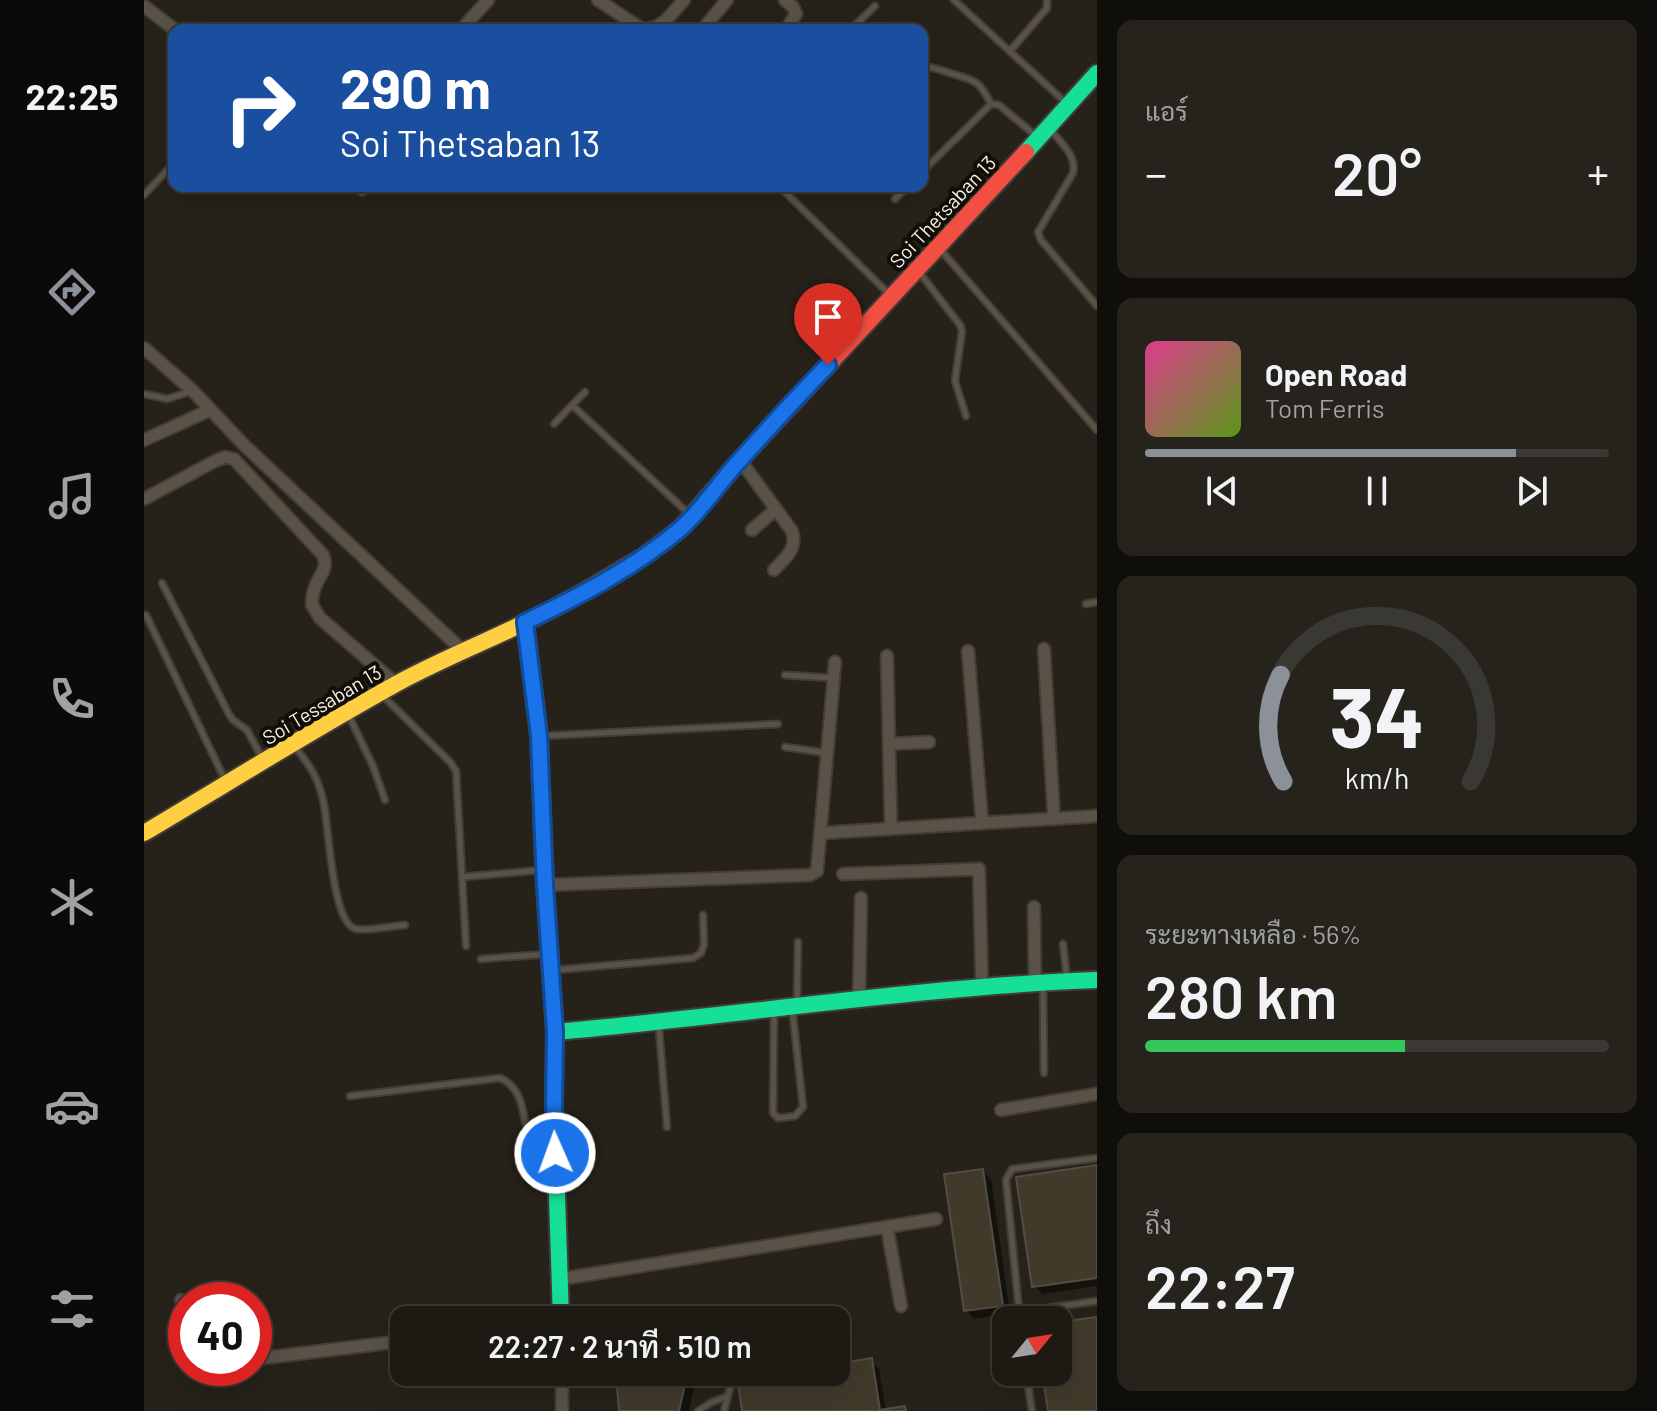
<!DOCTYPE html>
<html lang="th">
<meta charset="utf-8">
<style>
:root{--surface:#1c1a13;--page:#25231c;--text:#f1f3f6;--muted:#a0a1a0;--line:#3a3833;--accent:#8c9099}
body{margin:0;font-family:Barlow,Sarabun,sans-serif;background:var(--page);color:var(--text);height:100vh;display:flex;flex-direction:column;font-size:30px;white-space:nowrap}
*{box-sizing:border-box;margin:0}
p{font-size:26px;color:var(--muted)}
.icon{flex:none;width:44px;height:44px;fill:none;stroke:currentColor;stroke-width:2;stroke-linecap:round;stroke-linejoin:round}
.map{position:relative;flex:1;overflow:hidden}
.sheet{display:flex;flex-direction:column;gap:20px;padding:20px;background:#0f0e0a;width:560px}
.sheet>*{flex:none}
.hud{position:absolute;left:24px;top:24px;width:760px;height:168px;border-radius:16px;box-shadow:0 8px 32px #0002,0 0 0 2px var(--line);background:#1a4fa0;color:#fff;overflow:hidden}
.needle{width:52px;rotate:60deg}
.controls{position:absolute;left:848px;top:1306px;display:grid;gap:16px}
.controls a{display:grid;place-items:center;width:80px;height:80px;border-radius:16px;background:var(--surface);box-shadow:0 8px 32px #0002,0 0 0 2px var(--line);font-size:40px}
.speed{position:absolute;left:24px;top:1282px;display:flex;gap:16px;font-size:40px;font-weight:700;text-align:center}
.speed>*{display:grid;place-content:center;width:104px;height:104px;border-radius:50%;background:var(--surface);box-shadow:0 8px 32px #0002,0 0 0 2px var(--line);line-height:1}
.speed .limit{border:12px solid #d22;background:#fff;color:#111}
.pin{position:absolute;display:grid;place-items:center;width:68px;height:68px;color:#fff;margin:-82px -34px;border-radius:50% 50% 50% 0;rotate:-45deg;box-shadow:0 0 8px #0007}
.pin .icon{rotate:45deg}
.me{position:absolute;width:88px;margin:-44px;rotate:358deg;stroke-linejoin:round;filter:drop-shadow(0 0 6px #0008)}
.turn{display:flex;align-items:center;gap:28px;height:168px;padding:0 40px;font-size:36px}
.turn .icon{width:104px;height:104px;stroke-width:2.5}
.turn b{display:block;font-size:56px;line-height:68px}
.big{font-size:60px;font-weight:600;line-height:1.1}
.sheet .widget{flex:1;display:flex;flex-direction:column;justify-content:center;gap:12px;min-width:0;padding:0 28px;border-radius:16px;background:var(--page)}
.sheet .dial{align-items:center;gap:0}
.dial svg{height:208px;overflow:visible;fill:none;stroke:var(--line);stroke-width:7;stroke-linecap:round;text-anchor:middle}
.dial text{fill:var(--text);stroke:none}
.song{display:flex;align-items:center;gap:24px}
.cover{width:96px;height:96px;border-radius:12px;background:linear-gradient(135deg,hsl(330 70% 55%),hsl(90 70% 35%))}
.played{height:8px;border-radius:4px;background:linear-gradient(90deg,var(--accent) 80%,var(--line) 80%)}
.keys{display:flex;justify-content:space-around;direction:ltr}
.heat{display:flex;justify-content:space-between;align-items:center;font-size:44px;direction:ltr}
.charge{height:12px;border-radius:6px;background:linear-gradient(90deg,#34c759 56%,var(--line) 0)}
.trip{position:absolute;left:246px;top:1306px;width:460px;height:80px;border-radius:16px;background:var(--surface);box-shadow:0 8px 32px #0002,0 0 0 2px var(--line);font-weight:600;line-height:80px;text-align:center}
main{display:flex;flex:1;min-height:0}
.menu{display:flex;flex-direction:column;width:144px;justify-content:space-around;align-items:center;background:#0b0a08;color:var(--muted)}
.menu .icon{width:56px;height:56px}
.menu .current{color:var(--accent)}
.menu b{font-size:36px;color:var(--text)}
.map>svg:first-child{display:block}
.shadow{fill:#0007}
.building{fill:#413a2b;stroke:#514d45;stroke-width:2}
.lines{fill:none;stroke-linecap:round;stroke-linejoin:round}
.lane-casing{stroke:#423e37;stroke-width:9}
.street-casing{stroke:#423e37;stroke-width:15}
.fast-casing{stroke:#423e37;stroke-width:20}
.slow-casing{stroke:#423e37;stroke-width:20}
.jam-casing{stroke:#423e37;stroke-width:20}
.lane{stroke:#5a5246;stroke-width:5}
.street{stroke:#5a5246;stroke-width:11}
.fast{stroke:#16e098;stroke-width:16}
.slow{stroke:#ffcf43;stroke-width:16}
.jam{stroke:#f24e42;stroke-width:16}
.route-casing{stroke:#114b97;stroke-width:20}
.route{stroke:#1a73e8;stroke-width:14}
.labels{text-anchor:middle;stroke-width:8;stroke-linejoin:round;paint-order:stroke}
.street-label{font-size:20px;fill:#f7f1e7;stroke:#110d07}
</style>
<main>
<nav class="menu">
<b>22:25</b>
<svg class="icon current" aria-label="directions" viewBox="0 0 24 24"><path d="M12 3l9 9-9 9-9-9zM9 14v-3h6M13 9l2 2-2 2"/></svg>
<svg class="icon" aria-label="music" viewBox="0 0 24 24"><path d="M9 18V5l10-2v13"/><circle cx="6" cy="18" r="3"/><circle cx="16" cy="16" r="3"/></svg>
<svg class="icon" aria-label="phone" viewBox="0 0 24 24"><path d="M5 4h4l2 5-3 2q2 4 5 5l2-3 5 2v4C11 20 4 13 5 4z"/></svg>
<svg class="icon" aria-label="climate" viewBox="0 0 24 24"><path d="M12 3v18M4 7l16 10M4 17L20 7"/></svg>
<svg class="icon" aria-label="car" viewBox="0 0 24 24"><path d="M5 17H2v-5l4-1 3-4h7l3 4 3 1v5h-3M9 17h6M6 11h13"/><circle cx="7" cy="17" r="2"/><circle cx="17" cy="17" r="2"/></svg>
<svg class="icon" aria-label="filters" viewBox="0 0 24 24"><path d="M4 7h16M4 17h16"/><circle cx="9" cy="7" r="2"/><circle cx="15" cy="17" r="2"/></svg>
</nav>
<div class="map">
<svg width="953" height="1411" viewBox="0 0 953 1411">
<rect width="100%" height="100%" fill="#262219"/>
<g class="shadow">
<polygon points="953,1167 953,1286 899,1294 890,1286"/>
<polygon points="838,1171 847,1179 866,1313 830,1319 822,1310"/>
<polygon points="727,1361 735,1369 742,1411 600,1411 650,1372 692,1372 692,1366"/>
<polygon points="543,1375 551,1383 545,1411 477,1411 475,1388"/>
</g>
<g class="building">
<polygon points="953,1165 953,1278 888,1287 872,1177"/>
<polygon points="839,1169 859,1306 820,1311 800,1174"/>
<polygon points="953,1317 953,1411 904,1411 898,1372 914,1372 914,1322"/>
<polygon points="728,1358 736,1410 761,1406 762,1411 598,1411 593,1378 636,1372 692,1372 692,1364"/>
<polygon points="544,1372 535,1411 475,1411 473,1386"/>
</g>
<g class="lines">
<defs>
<g id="lane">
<polyline points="810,0 921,102"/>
<polyline points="706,30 731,6"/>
<polyline points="866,51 903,8 903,0"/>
<path d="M778,69L784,67C792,68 800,71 809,74C833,81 835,81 847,104"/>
<path d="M907,130C918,144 933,156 929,173L894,232L897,240L953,306"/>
<polyline points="778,172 847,104 855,105 891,135"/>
<polyline points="640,191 747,296"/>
<polyline points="0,195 30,163"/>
<polyline points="751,199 764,186"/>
<polyline points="795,248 953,430"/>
<polyline points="775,272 816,325 818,331 811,381 822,416"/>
<polyline points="441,392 428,405 544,513"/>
<polyline points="0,394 23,399 48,391"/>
<polyline points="410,424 428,405"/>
<polyline points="18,583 86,716 89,720 103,730 118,758"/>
<polyline points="942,604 953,602"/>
<polyline points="2,615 81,780"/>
<polyline points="641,675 689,678"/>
<polyline points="240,697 307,763 312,771 322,946"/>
<polyline points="204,714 229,766 241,800"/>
<polyline points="396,736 634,724"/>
<path d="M150,746C165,764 174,777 179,800C185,822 187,924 212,929C222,931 250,926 261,925"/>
<polyline points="641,747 683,753"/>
<polyline points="318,877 397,870"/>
<polyline points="919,944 923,979"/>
<polyline points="337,959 404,954"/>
<polyline points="411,970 549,958 557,953 560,945 559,915"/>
<polyline points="899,987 900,1073"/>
<polyline points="653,1001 654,942"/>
<polyline points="630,1011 629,1113 634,1118 651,1116 659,1107 648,1007"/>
<polyline points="515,1028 523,1127"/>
<path d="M206,1096L356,1078C378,1087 379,1112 383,1132"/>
<polyline points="385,1154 383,1132 410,1129"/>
<polyline points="876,1312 953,1301"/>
<polyline points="876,1320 862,1180 868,1169 953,1158"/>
<polyline points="882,1372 888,1411"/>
<polyline points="554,1411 568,1402 584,1396"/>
<polyline points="580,1411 590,1372"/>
</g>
<g id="street">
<path d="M454,0L498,29C518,30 527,14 540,0"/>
<polyline points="641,0 649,7 652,14 642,30"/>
<polyline points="0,6 31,30"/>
<polyline points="317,30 344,0"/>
<polyline points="558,30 583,0"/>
<polyline points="214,186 218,189 223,186"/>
<polyline points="0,348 49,391 100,445 318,650"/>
<polyline points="0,440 66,410"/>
<path d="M596,460L648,531C654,549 641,558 630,570"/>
<path d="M0,499L71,461L81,457L90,459L179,555C185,570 174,576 170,590C168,595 168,600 168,605L176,618L252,684"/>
<polyline points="608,530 632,509"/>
<polyline points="900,649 910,819"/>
<polyline points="824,651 838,822"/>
<polyline points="743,656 747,829"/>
<polyline points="745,744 785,742"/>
<polyline points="677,833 953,816"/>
<polyline points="699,874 835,869 838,988"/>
<polyline points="401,885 666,875 673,871 691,662"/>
<polyline points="890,907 891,983"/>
<polyline points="715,1000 717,898"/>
<polyline points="857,1110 953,1094"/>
<polyline points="743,1227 757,1306"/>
<polyline points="416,1279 792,1219"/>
<polyline points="37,1300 42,1304"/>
<polyline points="110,1357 119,1358 260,1341"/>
<polyline points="418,1372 418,1411"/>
</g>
<g id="fast">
<polyline points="882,152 953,73"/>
<polyline points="381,622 395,736 401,885 411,1032 410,1102 417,1320"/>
<path d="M411,1032C592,1016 772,987 953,980"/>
</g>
<path id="slow" d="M0,833C84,783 167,731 252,684C310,652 374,630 432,596"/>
<polyline id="jam" points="432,596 500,556 536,529 596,460 882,152"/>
</defs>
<use href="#lane" class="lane-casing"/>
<use href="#street" class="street-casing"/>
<use href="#fast" class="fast-casing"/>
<use href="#slow" class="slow-casing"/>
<use href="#jam" class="jam-casing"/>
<use href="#lane" class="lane"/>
<use href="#street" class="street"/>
<use href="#fast" class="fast"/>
<use href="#slow" class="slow"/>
<use href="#jam" class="jam"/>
</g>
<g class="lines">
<defs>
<path id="route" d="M411,1153L410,1102L411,1032L401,885L395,736L381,622C434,597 490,568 535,530C555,513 571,489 588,469C619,434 651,399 684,365"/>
</defs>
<use href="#route" class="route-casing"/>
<use href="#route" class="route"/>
</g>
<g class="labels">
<g class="street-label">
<text transform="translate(799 212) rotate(-47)" y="7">Soi Thetsaban 13</text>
<text transform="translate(178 705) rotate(-31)" y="7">Soi Tessaban 13</text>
</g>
</g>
</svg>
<div class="controls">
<a><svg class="needle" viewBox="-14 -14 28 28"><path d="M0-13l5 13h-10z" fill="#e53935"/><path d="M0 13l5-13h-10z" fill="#a0a1a0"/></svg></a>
</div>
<div class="speed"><div class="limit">40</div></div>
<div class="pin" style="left:684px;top:365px;background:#d93025"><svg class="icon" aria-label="arrive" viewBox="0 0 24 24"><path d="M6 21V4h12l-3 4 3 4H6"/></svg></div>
<svg class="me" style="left:411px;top:1153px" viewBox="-20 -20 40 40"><circle r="17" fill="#1a73e8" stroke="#fff" stroke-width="3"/><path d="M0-11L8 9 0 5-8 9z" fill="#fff"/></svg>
<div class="trip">22:27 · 2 นาที · 510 m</div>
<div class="hud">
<div class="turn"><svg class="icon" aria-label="right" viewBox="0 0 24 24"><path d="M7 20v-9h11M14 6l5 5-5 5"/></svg><div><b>290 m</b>Soi Thetsaban 13</div></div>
</div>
</div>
<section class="sheet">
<div class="widget"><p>แอร์</p>
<div class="heat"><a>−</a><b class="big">20°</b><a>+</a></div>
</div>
<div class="widget">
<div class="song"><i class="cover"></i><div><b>Open Road</b><p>Tom Ferris</p></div></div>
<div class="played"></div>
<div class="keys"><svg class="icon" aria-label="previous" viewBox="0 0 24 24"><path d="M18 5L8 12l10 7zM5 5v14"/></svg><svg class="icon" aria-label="pause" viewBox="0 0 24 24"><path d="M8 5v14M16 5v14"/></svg><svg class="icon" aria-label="next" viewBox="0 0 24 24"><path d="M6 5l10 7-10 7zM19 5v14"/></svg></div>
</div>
<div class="widget dial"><svg viewBox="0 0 100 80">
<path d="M14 69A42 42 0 1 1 86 69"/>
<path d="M14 69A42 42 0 0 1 13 28" stroke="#8c9099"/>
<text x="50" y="56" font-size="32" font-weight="700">34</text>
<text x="50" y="72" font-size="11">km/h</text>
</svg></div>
<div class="widget"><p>ระยะทางเหลือ · 56%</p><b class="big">280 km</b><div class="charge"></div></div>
<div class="widget"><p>ถึง</p><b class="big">22:27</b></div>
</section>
</main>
